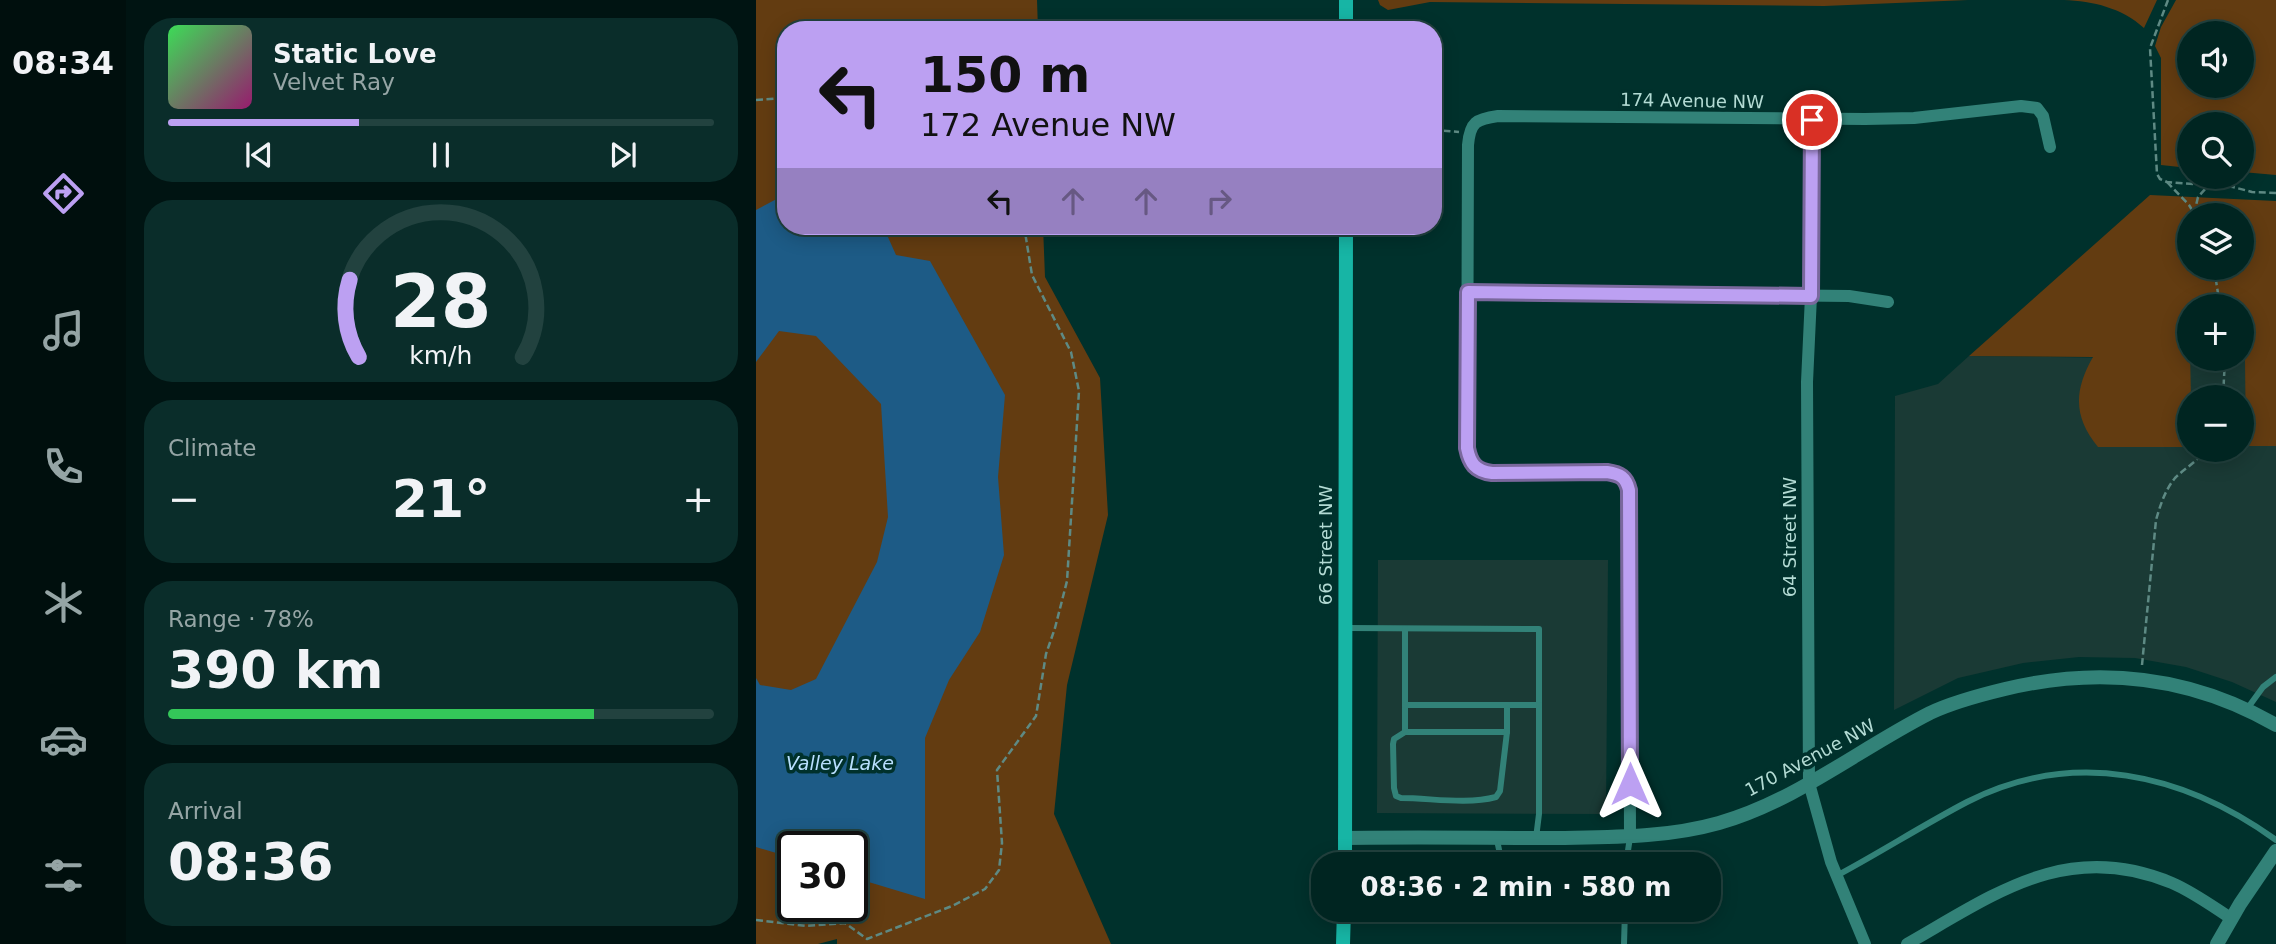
<!DOCTYPE html>
<meta charset="utf-8">
<style>
:root{--surface:#002521;--page:#0a2d2a;--text:#f1f3f6;--muted:#95a5a5;--line:#22423f;--accent:#bca0f2}
body{margin:0;font-family:"DejaVu Sans",sans-serif;background:var(--page);color:var(--text);height:100vh;display:flex;flex-direction:column;font-size:26px;white-space:nowrap}
*{box-sizing:border-box;margin:0}
p{font-size:23px;color:var(--muted)}
.icon{flex:none;width:38px;height:38px;fill:none;stroke:currentColor;stroke-width:2;stroke-linecap:round;stroke-linejoin:round}
.map{position:relative;flex:1;overflow:hidden}
.side{display:flex;flex-direction:column;gap:18px;padding:18px;background:#001412;width:630px}
.side>*{flex:none}
.guide{position:absolute;left:21px;top:21px;width:665px;height:214px;border-radius:28px;box-shadow:0 4px 18px #0003,0 0 0 2px var(--line);background:#bca0f2;color:#111;overflow:hidden}
.buttons{position:absolute;left:1421px;top:21px;display:grid;gap:14px}
.buttons a{display:grid;place-items:center;width:77px;height:77px;border-radius:50%;background:var(--surface);box-shadow:0 4px 18px #0003,0 0 0 2px var(--line);font-size:35px}
.speed{position:absolute;left:21px;top:831px;display:flex;gap:14px;font-size:35px;font-weight:700;text-align:center}
.speed>*{display:grid;place-content:center;width:91px;height:91px;border-radius:50%;background:var(--surface);box-shadow:0 4px 18px #0003,0 0 0 2px var(--line);line-height:1}
.speed .limit{border:4px solid #111;border-radius:10px;background:#fff;color:#111}
.pin{position:absolute;display:grid;place-items:center;width:60px;height:60px;color:#fff;margin:-30px;border:4px solid #fff;border-radius:50%;box-shadow:0 2px 7px #0007}
.me{position:absolute;width:77px;margin:-38px;rotate:0deg;stroke-linejoin:round;filter:drop-shadow(0 0 5px #0008)}
.turn{display:flex;align-items:center;gap:24px;height:147px;padding:0 28px;font-size:32px}
.turn .icon{width:91px;height:91px;stroke-width:2.5}
.turn b{display:block;font-size:49px;line-height:60px}
.lanes{display:flex;align-items:center;height:66px;padding:0 28px;background:#0003;justify-content:center;gap:35px;direction:ltr}
.lanes .off{opacity:.35}
.big{font-size:52px;font-weight:700;line-height:1.1}
.side .tile{flex:1;display:flex;flex-direction:column;justify-content:center;gap:10px;min-width:0;padding:0 24px;border-radius:28px;background:var(--page)}
.side .dial{align-items:center;gap:0}
.dial svg{height:182px;overflow:visible;fill:none;stroke:var(--line);stroke-width:7;stroke-linecap:round;text-anchor:middle}
.dial text{fill:var(--text);stroke:none}
.song{display:flex;align-items:center;gap:21px}
.cover{width:84px;height:84px;border-radius:10px;background:linear-gradient(135deg,hsl(130 70% 55%),hsl(320 70% 35%))}
.played{height:7px;border-radius:4px;background:linear-gradient(90deg,var(--accent) 35%,var(--line) 35%)}
.keys{display:flex;justify-content:space-around;direction:ltr}
.heat{display:flex;justify-content:space-between;align-items:center;font-size:38px;direction:ltr}
.charge{height:10px;border-radius:5px;background:linear-gradient(90deg,#34c759 78%,var(--line) 0)}
.trip{position:absolute;left:555px;top:852px;width:410px;height:70px;border-radius:28px;background:var(--surface);box-shadow:0 4px 18px #0003,0 0 0 2px var(--line);font-weight:700;line-height:70px;text-align:center}
main{display:flex;flex:1;min-height:0}
.tab-bar{display:flex;flex-direction:column;width:126px;justify-content:space-around;align-items:center;background:#000f0d;color:var(--muted)}
.tab-bar .icon{width:49px;height:49px}
.tab-bar .active{color:var(--accent)}
.tab-bar b{font-size:32px;color:var(--text)}
.map>svg:first-child{display:block}
.built{fill:#1a3a35;fill-rule:evenodd}
.green{fill:#633c11;fill-rule:evenodd}
.water{fill:#1d5b86}
.lines{fill:none;stroke-linecap:round;stroke-linejoin:round}
.path{stroke:#5e8a84;stroke-width:2.5;stroke-dasharray:7 3.5;stroke-linecap:butt}
.service{stroke:#328278;stroke-width:6}
.minor{stroke:#328278;stroke-width:12}
.tertiary{stroke:#328278;stroke-width:14}
.secondary{stroke:#17b5a5;stroke-width:14}
.route-casing{stroke:#7a689d;stroke-width:18}
.route{stroke:#bca0f2;stroke-width:12}
.labels{text-anchor:middle;stroke-width:7;stroke-linejoin:round;paint-order:stroke}
.street-label{font-size:18px;fill:#b3dbd4;stroke:#00312c}
.water-label{font-size:19px;font-style:italic;fill:#b9dffe;stroke:#00312c}
</style>
<main>
<nav class="tab-bar">
<b>08:34</b>
<svg class="icon active" aria-label="directions" viewBox="0 0 24 24"><path d="M12 3l9 9-9 9-9-9zM9 14v-3h6M13 9l2 2-2 2"/></svg>
<svg class="icon" aria-label="music" viewBox="0 0 24 24"><path d="M9 18V5l10-2v13"/><circle cx="6" cy="18" r="3"/><circle cx="16" cy="16" r="3"/></svg>
<svg class="icon" aria-label="phone" viewBox="0 0 24 24"><path d="M5 4h4l2 5-3 2q2 4 5 5l2-3 5 2v4C11 20 4 13 5 4z"/></svg>
<svg class="icon" aria-label="climate" viewBox="0 0 24 24"><path d="M12 3v18M4 7l16 10M4 17L20 7"/></svg>
<svg class="icon" aria-label="car" viewBox="0 0 24 24"><path d="M5 17H2v-5l4-1 3-4h7l3 4 3 1v5h-3M9 17h6M6 11h13"/><circle cx="7" cy="17" r="2"/><circle cx="17" cy="17" r="2"/></svg>
<svg class="icon" aria-label="filters" viewBox="0 0 24 24"><path d="M4 7h16M4 17h16"/><circle cx="9" cy="7" r="2"/><circle cx="15" cy="17" r="2"/></svg>
</nav>
<section class="side">
<div class="tile">
<div class="song"><i class="cover"></i><div><b>Static Love</b><p>Velvet Ray</p></div></div>
<div class="played"></div>
<div class="keys"><svg class="icon" aria-label="previous" viewBox="0 0 24 24"><path d="M18 5L8 12l10 7zM5 5v14"/></svg><svg class="icon" aria-label="pause" viewBox="0 0 24 24"><path d="M8 5v14M16 5v14"/></svg><svg class="icon" aria-label="next" viewBox="0 0 24 24"><path d="M6 5l10 7-10 7zM19 5v14"/></svg></div>
</div>
<div class="tile dial"><svg viewBox="0 0 100 80">
<path d="M14 69A42 42 0 1 1 86 69"/>
<path d="M14 69A42 42 0 0 1 10 35" stroke="#bca0f2"/>
<text x="50" y="56" font-size="32" font-weight="700">28</text>
<text x="50" y="72" font-size="11">km/h</text>
</svg></div>
<div class="tile"><p>Climate</p>
<div class="heat"><a>−</a><b class="big">21°</b><a>+</a></div>
</div>
<div class="tile"><p>Range · 78%</p><b class="big">390 km</b><div class="charge"></div></div>
<div class="tile"><p>Arrival</p><b class="big">08:36</b></div>
</section>
<div class="map">
<svg width="1520" height="944" viewBox="0 0 1520 944">
<rect width="100%" height="100%" fill="#00312c"/>
<g class="built">
<path d="M1213,356L1520,360V702L1476,682L1430,667L1379,658L1323,657L1267,663L1202,678L1138,710L1139,396L1182,384ZM1433,397H1486V450H1433Z"/>
<polygon points="622,560 852,560 850,814 621,813"/>
</g>
<g class="green">
<path d="M0,0H281L282,30H30V226H287L289,277L344,378L352,515L311,685L298,814L355,944H81V939L62,944H0ZM37,847H96V906H37Z"/>
<polygon points="622,0 1212,0 1068,6 674,2 632,10 624,5"/>
<path d="M1308,0H1401L1388,28C1366,8 1337,1 1308,0Z"/>
<path d="M1420,0H1520V175L1486,172V124H1433V168L1405,165V58L1399,46L1405,27ZM1486,33V86H1433V33Z"/>
<path d="M1394,195L1520,201V446H1490L1489,360L1444,359H1486V306H1433L1435,397H1433V443L1428,447H1342C1317,417 1318,390 1337,357L1213,356ZM1486,215V268H1433V215Z"/>
</g>
<polygon class="water" points="30,194 30,226 127,226 140,255 174,261 249,395 242,477 248,555 224,632 193,680 169,738 169,899 96,877 96,847 37,847 37,858 0,847 0,678 4,685 35,690 60,679 121,562 132,517 125,404 60,336 23,331 0,362 0,210"/>
<g class="lines">
<g class="path">
<polyline points="1412,0 1394,48 1401,174 1404,179 1411,182 1477,187 1496,192 1520,193"/>
<polyline points="0,100 30,98"/>
<polyline points="677,130 703,132"/>
<polyline points="1411,182 1433,205 1439,215"/>
<polyline points="1438,214 1442,197 1451,187"/>
<polyline points="1458,268 1464,306"/>
<polyline points="1467,397 1469,359"/>
<path d="M1386,665L1400,520C1404,506 1409,490 1419,478C1429,468 1441,462 1449,450"/>
<polyline points="0,920 50,926 89,923 111,939 196,906 229,889 243,870 246,843 241,770 280,716 290,654 299,628 311,581 323,391 315,352 276,275 268,226"/>
</g>
<g class="service">
<polyline points="591,628 783,629 783,814 780,838"/>
<polyline points="649,629 649,732 751,732 751,705 783,705"/>
<polyline points="649,705 751,705"/>
<polyline points="1491,709 1507,687 1520,677"/>
<path d="M649,732L638,739L637,744L638,788L640,796L645,798C675,798 710,805 740,797L744,791L751,732"/>
<polyline points="741,840 746,864"/>
<polyline points="870,864 874,837"/>
<path d="M1082,875C1125,852 1167,825 1211,802C1317,748 1427,773 1520,840"/>
<polyline points="868,944 869,910"/>
</g>
<g class="minor">
<polyline points="1056,120 1055,296 1051,382 1053,783 1075,862 1109,944"/>
<polyline points="712,292 1093,296 1132,302"/>
<path d="M874,837L873,490C870,477 864,474 851,473L725,472C716,465 713,459 711,448L712,145C714,122 720,119 742,116L1109,119L1158,118L1265,106L1281,108L1287,116L1294,147"/>
<path d="M1151,944C1239,894 1311,839 1416,883C1437,892 1456,906 1476,919"/>
</g>
<g class="tertiary">
<path d="M589,838C660,837 730,838 801,838C855,837 910,838 963,823C1040,801 1103,749 1174,713C1197,702 1224,695 1249,689C1344,666 1435,676 1520,725"/>
<polyline points="1461,944 1484,904 1520,851"/>
</g>
<g class="secondary">
<polyline points="590,30 590,0"/>
<polyline points="589,864 590,226"/>
<polyline points="587,944 588,910"/>
</g>
</g>
<g class="lines">
<defs>
<path id="route" d="M874,784L873,490C870,477 864,474 851,472L736,473C719,471 714,463 711,448L712,292L1055,296L1056,120"/>
</defs>
<use href="#route" class="route-casing"/>
<use href="#route" class="route"/>
</g>
<g class="labels">
<g class="street-label">
<text transform="translate(936 101) rotate(1)" y="6">174 Avenue NW</text>
<text transform="translate(1034 537) rotate(-90)" y="6">64 Street NW</text>
<text transform="translate(570 545) rotate(-90)" y="6">66 Street NW</text>
<text transform="translate(1054 758) rotate(-28)" y="6">170 Avenue NW</text>
</g>
<g class="water-label">
<text x="84" y="770">Valley Lake</text>
</g>
</g>
</svg>
<div class="buttons">
<a><svg class="icon" aria-label="sound" viewBox="0 0 24 24"><path d="M4 9h4l5-4v14l-5-4H4zM17 9q2 3 0 6"/></svg></a>
<a><svg class="icon" aria-label="search" viewBox="0 0 24 24"><circle cx="10" cy="10" r="6"/><path d="M15 15l6 6"/></svg></a>
<a><svg class="icon" aria-label="layers" viewBox="0 0 24 24"><path d="M12 4l9 5-9 5-9-5zM3 14l9 5 9-5"/></svg></a>
<a>+</a>
<a>−</a>
</div>
<div class="speed"><div class="limit">30</div></div>
<div class="pin" style="left:1056px;top:120px;background:#d93025"><svg class="icon" aria-label="arrive" viewBox="0 0 24 24"><path d="M6 21V4h12l-3 4 3 4H6"/></svg></div>
<svg class="me" style="left:874px;top:784px" viewBox="-20 -20 40 40"><path d="M0-17L14 15 0 8-14 15z" fill="#bca0f2" stroke="#fff" stroke-width="4"/></svg>
<div class="trip">08:36 · 2 min · 580 m</div>
<div class="guide">
<div class="turn"><svg class="icon" aria-label="left" viewBox="0 0 24 24"><path d="M17 20v-9H6M10 6l-5 5 5 5"/></svg><div><b>150 m</b>172 Avenue NW</div></div>
<div class="lanes"><svg class="icon" aria-label="left" viewBox="0 0 24 24"><path d="M17 20v-9H6M10 6l-5 5 5 5"/></svg><svg class="icon off" aria-label="ahead" viewBox="0 0 24 24"><path d="M12 20V5M6 11l6-6 6 6"/></svg><svg class="icon off" aria-label="ahead" viewBox="0 0 24 24"><path d="M12 20V5M6 11l6-6 6 6"/></svg><svg class="icon off" aria-label="right" viewBox="0 0 24 24"><path d="M7 20v-9h11M14 6l5 5-5 5"/></svg></div>
</div>
</div>
</main>
